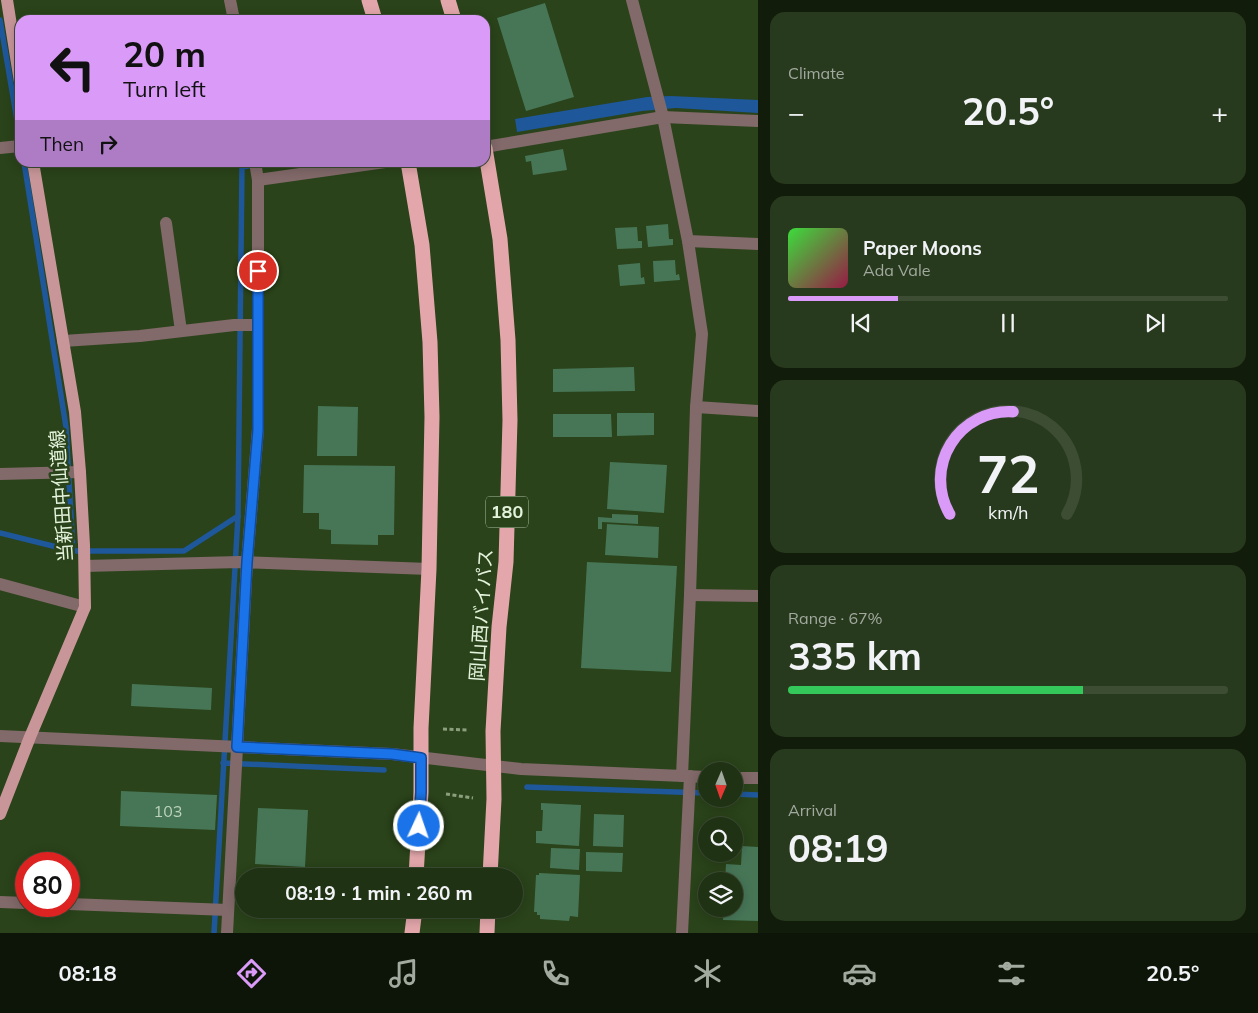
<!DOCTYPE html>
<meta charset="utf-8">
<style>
:root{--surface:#203214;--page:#283a1d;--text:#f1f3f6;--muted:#a2aaa0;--line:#3d4d34;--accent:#da9af7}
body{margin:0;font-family:Mulish,"Noto Sans JP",sans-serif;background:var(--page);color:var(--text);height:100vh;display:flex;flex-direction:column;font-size:19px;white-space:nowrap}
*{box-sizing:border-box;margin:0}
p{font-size:16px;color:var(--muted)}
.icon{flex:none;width:28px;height:28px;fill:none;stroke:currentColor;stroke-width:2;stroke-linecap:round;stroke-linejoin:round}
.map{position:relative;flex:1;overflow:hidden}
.sheet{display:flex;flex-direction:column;gap:12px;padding:12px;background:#121c0b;width:500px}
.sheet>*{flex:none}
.hud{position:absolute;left:15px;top:15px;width:475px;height:152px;border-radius:15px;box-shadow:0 2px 12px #0003,0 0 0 1px var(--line);background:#da9af7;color:#111;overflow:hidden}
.needle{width:32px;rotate:182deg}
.tools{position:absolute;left:698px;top:762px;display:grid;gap:10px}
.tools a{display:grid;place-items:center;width:45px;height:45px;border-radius:50%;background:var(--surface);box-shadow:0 2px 12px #0003,0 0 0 1px var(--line);font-size:25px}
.speed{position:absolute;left:15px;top:852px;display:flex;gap:10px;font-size:25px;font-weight:700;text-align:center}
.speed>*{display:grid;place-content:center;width:65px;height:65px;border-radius:50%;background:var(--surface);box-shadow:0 2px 12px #0003,0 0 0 1px var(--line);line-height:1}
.speed .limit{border:8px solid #d22;background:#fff;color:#111}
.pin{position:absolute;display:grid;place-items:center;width:42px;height:42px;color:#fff;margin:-21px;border:2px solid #fff;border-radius:50%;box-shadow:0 1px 5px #0007}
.me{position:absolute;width:55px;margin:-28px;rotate:3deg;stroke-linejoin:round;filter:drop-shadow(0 0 4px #0008)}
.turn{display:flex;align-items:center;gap:18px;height:105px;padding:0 25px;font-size:22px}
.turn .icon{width:65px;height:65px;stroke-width:2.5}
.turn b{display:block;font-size:35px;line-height:42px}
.then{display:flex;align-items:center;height:48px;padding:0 25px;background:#0003;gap:10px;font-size:19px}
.big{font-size:38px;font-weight:700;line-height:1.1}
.sheet .widget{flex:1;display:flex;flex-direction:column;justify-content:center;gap:8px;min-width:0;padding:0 18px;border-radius:15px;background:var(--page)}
.sheet .dial{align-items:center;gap:0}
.dial svg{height:130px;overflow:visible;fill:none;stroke:var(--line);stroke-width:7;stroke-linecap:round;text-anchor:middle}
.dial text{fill:var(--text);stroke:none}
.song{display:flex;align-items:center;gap:15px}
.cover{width:60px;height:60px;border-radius:8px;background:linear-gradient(135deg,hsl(120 70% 55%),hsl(340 70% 35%))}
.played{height:5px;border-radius:2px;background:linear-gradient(90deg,var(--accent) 25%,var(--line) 25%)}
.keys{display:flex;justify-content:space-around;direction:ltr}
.heat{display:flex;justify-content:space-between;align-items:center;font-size:28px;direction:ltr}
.charge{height:8px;border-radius:4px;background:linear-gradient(90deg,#34c759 67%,var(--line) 0)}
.trip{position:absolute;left:235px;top:868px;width:288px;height:50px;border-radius:25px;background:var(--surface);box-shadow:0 2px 12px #0003,0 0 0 1px var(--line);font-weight:700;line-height:50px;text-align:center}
.tab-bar{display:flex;height:80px;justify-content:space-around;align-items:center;background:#0d1408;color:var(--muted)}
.tab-bar .icon{width:35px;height:35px}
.tab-bar .selected{color:var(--accent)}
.tab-bar b{font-size:22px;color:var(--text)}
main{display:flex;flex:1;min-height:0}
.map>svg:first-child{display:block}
.water{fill:#1e579a}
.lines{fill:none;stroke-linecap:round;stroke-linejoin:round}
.stream{stroke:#1e579a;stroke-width:5.5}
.building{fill:#477657}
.path{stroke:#8b9f7f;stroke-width:3;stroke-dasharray:4 2.5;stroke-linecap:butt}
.minor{stroke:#82696a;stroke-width:12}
.major{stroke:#c89699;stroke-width:12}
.highway{stroke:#e3a7ab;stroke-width:15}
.route-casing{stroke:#114b97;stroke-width:12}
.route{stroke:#1a73e8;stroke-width:9}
.labels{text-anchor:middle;stroke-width:5;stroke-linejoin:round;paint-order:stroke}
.number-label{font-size:16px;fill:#bdd4bb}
.shield{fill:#2a431a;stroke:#acbea2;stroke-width:1}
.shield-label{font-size:18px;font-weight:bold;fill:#e4f3dc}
.street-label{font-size:19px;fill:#e4f3dc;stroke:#2a431a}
</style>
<main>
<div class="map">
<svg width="758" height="933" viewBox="0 0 758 933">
<rect width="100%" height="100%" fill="#2a431a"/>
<polygon class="water" points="671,96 758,100 758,113 676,108 642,111 517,132 515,119 647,97"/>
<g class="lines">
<g class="stream">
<polyline points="0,20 20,138"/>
<polyline points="24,162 66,427 73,551"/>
<polyline points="0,533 73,551 184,551 238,516"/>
<polyline points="223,763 384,770"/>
<polyline points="527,787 706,793"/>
<polyline points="734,794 758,795"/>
<polyline points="214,933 238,516 242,167 273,162"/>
</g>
</g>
<g class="building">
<polygon points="545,3 574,97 526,111 497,18"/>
<polygon points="563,149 567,170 533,175 531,161 526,162 525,156"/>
<polygon points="668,224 669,239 673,239 673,245 648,247 646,226"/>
<polygon points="637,227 638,241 642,241 642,248 617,249 615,228"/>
<polygon points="675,260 676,275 679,274 680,280 654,282 653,261"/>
<polygon points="640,263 641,278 644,277 645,284 620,286 618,265"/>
<polygon points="634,367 635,391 553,392 553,369"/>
<polygon points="318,406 358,407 357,456 317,456"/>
<polygon points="617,413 654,413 654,435 617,436"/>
<polygon points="553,414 611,414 612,437 553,437"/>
<polygon points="610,462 667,465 664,513 607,509"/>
<polygon points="304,465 395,466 394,535 378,535 378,545 331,544 331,530 319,529 319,513 303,513"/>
<polygon points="612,514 638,515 638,524 602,522 602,529 598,529 598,517 612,518"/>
<polygon points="607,524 659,527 658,558 605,555"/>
<polygon points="587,562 677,566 671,672 581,668"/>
<polygon points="132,684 212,688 211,710 131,706"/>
<polygon points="121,791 217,795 215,830 120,826"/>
<polygon points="541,803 581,805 579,846 536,843 536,831 542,831 543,810 541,810"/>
<polygon points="258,808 308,810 305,867 255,864"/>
<polygon points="594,814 624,815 623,847 593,846"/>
<polygon points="742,846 758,847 758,921 723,920 724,909 734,909 734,881 725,881 726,864 741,865"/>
<polygon points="551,848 580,849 579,870 550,868"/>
<polygon points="586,852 623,853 622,872 586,871"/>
<polygon points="297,871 366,875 366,876 296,876"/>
<polygon points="539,873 580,875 578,917 570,916 569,921 540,919 540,915 537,915 537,912 534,912 536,875 539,875"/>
</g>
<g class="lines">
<g class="path">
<polyline points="443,729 469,730"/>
<polyline points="446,794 473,798"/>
</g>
<g class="minor">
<polyline points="230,0 234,20"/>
<polyline points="632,0 663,117 688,241 702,334 696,407 690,595 682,776"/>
<polyline points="485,147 663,117 758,121"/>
<polyline points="0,148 20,146"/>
<polyline points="258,180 385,162"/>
<polyline points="166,223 181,331"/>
<polyline points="688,241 758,244"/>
<polyline points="63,341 140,336 234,325 258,325"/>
<polyline points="696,407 758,411"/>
<polyline points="0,474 80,472"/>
<polyline points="85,566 239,562 429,569"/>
<polyline points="0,584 85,607"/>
<polyline points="690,595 758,596"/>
<polyline points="0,736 392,754 521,769 706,777"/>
<polyline points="734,778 758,778"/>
<polyline points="0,902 26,903"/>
<polyline points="69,904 228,910"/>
<polyline points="227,933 247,562 258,429 258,180 255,162"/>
<polyline points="682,933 690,776"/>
</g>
<g class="major">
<polyline points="7,0 20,82"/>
<polyline points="0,814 30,737 85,607 84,545 80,472 75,412 33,162"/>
</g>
<g class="highway">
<polyline points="369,0 375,20"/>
<polyline points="448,0 454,20"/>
<polyline points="485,148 500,239 508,340 510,420 506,562 499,627 493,731 494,799 490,876"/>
<polyline points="408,162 422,245 430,342 432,417 429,569 421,728 421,792 416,876"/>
<polyline points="412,933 415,909"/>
<polyline points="487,933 488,909"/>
</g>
</g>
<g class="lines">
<defs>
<polyline id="route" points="258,271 258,430 247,562 237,747 392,754 421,758 421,792 419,826"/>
</defs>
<use href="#route" class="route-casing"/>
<use href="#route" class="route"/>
</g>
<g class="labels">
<g class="number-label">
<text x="168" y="817">103</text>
</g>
<rect class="shield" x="486" y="496.5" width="42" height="31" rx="4"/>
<g class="shield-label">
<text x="507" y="518">180</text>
</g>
<g class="street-label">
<text transform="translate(61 496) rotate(-94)" y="7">当新田中仙道線</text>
<text transform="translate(481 615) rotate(-86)" y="7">岡山西バイパス</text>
</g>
</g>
</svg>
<div class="tools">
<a><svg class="needle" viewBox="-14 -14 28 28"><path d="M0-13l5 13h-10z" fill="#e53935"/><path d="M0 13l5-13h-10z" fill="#a2aaa0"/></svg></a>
<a><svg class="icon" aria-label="search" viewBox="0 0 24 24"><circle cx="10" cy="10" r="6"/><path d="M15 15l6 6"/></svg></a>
<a><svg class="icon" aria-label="layers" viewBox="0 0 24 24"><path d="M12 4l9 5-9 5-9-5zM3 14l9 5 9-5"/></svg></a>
</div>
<div class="speed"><div class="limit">80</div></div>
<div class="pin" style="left:258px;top:271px;background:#d93025"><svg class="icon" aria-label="arrive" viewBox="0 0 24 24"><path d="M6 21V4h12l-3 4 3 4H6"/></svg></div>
<svg class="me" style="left:419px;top:826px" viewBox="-20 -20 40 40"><circle r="17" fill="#1a73e8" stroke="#fff" stroke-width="3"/><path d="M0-11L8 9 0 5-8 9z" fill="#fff"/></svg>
<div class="trip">08:19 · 1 min · 260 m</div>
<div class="hud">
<div class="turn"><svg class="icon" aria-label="left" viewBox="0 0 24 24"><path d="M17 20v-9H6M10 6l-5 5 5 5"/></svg><div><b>20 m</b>Turn left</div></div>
<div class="then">Then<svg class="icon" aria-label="right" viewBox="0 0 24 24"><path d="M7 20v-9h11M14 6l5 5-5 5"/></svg></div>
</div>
</div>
<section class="sheet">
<div class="widget"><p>Climate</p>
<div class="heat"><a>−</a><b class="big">20.5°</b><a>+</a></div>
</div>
<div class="widget">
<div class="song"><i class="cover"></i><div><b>Paper Moons</b><p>Ada Vale</p></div></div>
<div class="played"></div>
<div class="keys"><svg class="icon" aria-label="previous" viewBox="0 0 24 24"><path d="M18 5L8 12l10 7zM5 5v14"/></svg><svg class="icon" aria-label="pause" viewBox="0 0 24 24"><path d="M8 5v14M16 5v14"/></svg><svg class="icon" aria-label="next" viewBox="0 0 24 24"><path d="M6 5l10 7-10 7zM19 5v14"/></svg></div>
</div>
<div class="widget dial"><svg viewBox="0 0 100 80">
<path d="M14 69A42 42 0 1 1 86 69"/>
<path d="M14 69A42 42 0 0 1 53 6" stroke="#da9af7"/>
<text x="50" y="56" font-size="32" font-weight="700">72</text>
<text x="50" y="72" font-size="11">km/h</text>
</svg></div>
<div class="widget"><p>Range · 67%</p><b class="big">335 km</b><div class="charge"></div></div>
<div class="widget"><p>Arrival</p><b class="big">08:19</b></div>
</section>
</main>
<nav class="tab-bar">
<b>08:18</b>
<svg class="icon selected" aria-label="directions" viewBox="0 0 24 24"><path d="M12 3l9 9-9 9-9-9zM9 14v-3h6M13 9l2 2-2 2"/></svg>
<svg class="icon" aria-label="music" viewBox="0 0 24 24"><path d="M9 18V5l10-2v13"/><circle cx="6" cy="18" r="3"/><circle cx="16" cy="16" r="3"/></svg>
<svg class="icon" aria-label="phone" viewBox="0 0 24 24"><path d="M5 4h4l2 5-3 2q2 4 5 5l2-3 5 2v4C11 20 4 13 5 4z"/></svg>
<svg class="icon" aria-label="climate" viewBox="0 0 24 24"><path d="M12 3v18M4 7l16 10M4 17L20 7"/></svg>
<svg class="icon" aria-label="car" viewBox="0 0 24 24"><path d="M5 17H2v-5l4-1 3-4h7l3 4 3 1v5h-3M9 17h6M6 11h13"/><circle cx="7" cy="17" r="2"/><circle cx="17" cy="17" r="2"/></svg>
<svg class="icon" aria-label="filters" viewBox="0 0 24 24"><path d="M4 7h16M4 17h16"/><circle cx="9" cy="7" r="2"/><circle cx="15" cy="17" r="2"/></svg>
<b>20.5°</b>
</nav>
